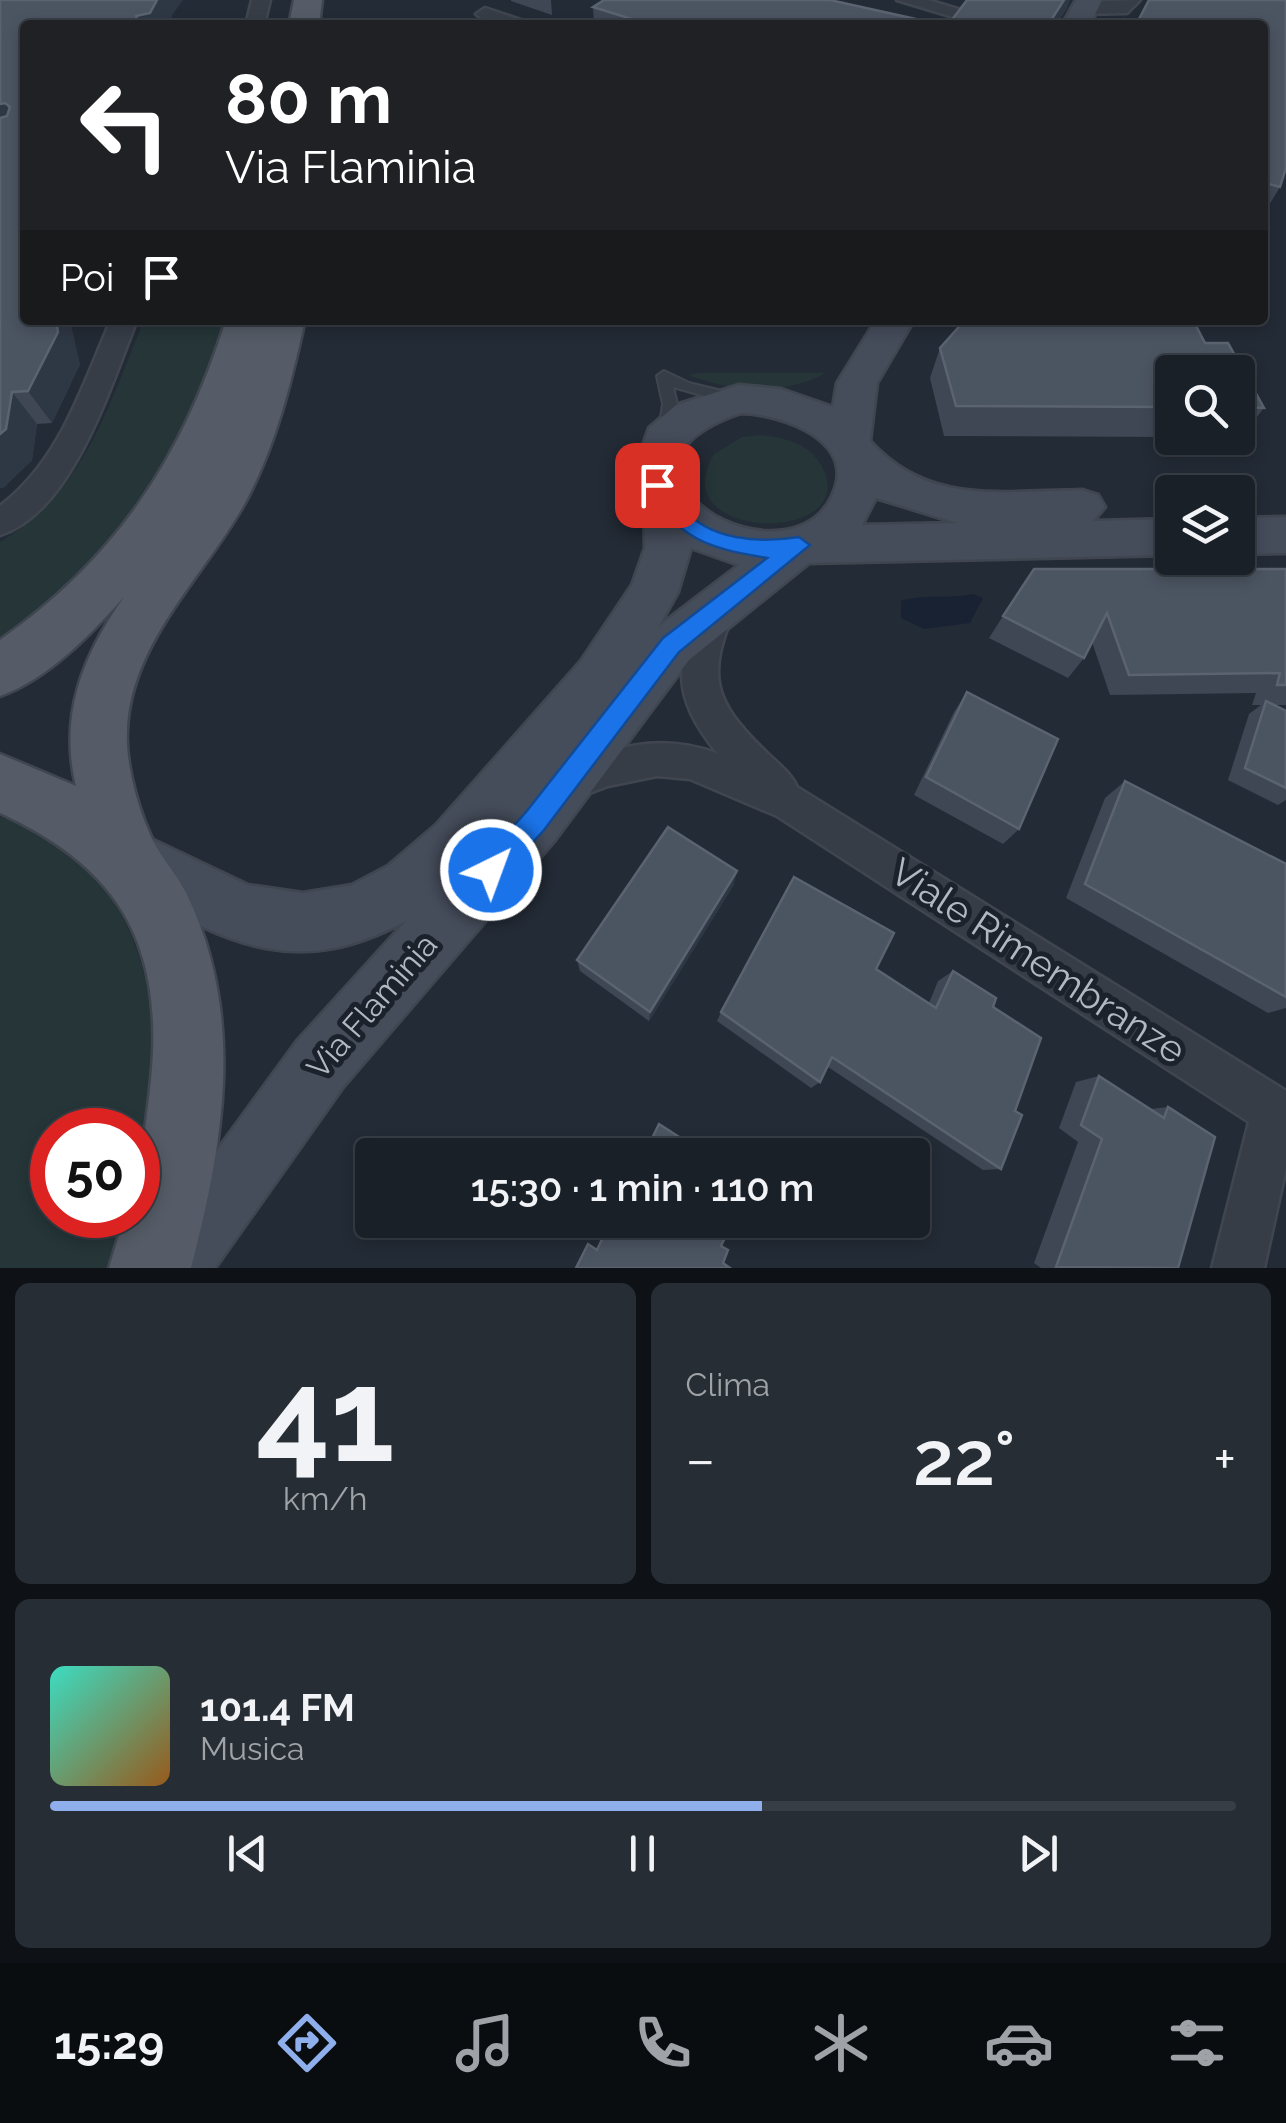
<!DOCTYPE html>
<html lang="it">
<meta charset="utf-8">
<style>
:root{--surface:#1a2028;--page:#272d34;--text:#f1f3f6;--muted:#9fa3a8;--line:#383e45;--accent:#8eafec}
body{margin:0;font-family:Raleway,sans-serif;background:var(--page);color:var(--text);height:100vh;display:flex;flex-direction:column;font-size:38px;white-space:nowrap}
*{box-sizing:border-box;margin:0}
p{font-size:32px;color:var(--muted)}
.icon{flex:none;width:55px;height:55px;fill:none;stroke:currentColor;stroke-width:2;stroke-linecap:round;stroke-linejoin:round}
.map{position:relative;height:1268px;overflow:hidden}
.side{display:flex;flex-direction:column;gap:15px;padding:15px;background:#0e1216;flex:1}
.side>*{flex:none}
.guide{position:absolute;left:20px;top:20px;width:1248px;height:305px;border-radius:10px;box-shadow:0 5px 15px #0003,0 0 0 2px var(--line);background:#202124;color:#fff;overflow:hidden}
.tools{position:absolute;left:1155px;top:355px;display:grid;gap:20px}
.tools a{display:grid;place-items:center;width:100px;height:100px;border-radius:10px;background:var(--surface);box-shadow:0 5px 15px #0003,0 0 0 2px var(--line);font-size:50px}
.speed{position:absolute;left:30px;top:1108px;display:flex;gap:20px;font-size:50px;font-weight:700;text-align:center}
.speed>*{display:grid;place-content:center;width:130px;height:130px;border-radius:50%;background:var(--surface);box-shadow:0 5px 15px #0003,0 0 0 2px var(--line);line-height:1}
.speed .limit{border:15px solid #d22;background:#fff;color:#111}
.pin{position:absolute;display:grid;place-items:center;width:85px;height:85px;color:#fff;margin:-42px;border-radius:20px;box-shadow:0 5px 15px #0006}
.me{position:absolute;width:110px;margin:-55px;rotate:42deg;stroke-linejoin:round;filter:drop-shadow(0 0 8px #0008)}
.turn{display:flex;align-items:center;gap:35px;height:210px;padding:0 40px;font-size:45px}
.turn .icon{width:130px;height:130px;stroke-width:2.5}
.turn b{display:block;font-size:70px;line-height:85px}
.then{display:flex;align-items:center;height:95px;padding:0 40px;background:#0003;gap:20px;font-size:38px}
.big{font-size:75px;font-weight:600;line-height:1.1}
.side .tile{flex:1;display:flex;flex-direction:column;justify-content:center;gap:15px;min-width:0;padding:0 35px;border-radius:15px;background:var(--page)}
.side .dial{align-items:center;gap:0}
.dial b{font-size:130px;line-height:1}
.song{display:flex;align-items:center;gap:30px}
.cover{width:120px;height:120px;border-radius:15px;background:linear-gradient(135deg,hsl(170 70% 55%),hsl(30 70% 35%))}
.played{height:10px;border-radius:5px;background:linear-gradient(90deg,var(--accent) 60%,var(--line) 60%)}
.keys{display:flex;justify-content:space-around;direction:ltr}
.heat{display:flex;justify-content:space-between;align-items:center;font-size:55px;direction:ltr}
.side .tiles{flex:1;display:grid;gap:15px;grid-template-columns:1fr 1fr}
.tile:last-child{grid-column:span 2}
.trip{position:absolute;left:355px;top:1138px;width:575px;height:100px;border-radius:10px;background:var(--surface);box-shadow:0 5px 15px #0003,0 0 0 2px var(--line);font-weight:600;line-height:100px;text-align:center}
.tabs{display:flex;height:160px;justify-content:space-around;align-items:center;background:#0a0d10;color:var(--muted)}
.tabs .icon{width:70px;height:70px}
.tabs .on{color:var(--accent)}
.tabs b{font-size:45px;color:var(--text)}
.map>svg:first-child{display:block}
.green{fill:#253538}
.water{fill:#182233}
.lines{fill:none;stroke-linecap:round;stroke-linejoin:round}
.lane-casing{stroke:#404650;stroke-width:4}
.street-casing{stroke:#404650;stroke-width:5}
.secondary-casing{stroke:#404650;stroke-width:5}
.primary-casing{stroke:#404650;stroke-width:5}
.lane{fill:#373d47;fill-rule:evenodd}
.street{fill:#373d47;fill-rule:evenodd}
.secondary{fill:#454c5a;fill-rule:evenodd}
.primary{fill:#555c67;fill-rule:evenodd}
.wall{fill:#3f4755}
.shaded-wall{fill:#2e3744}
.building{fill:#4b5461;stroke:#5b6370;stroke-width:2.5}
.route{fill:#1a73e8;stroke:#114b97;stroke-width:2.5}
.labels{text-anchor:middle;stroke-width:10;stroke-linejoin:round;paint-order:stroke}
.street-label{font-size:32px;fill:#b1b8c3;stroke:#1c222c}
.near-street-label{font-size:38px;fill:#b1b8c3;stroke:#1c222c}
</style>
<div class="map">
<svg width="1286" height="1268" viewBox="0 0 1286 1268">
<rect width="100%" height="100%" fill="#232b36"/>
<g class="green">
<path d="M144,320H227L180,446L103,555L0,644V542C84,493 109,405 144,320Z"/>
<path d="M699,373H826C783,396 732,392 688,375Z"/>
<path d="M760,435C783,437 809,443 821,465C867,545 660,544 714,454L742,437Z"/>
<path d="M0,817C27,824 52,840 73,857C169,936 162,1075 138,1184V1130H52V1215H131L111,1268H0Z"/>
</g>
<path class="water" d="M973,594L983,598L970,623L924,629L901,618V601C920,594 950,599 973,594Z"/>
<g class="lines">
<defs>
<polygon id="lane" points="664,371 689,383 734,394 736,398 729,403 673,387 677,404 673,430 666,435 661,434 659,430 663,404 657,376"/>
<g id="street">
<polygon points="252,0 270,0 264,25 246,25"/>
<polygon points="897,0 928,0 1011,25 980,25"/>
<polygon points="1140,0 1127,13 1084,14 1075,8 1084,2"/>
<path d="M485,8L524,21L526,25C508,25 490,26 476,14Z"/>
<path d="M111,320H137C111,384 73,512 0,535V506C60,461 82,386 111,320Z"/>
<path d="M719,593L731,597L736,607C706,675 712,700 766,752C777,763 791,773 797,787L1286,1091V1168L1264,1268H1212L1249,1122L777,816L690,779L657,776L608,786L566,802L552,797L547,784L552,771C608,749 659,731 718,754C670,695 674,662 707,597Z"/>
</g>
<g id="secondary">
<polygon points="1076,0 1102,0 1090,25 1062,25"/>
<path d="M876,320H914L877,383L870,441C928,506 1002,491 1082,490L1098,495L1105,507L1093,521L1172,519V555L809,563L689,660L555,840L343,1087L215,1268H132L143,1242L202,1171L297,1041L406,921C284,987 214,933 105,876L97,856L105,836L126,827L248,885L303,893L352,885L388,866L436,825L581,661L632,585L645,548L644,498L635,468L649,428L676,405L739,385L781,389L833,407L837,383ZM741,413C781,414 859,440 832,496C807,550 725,535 693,498C653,453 703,426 741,413ZM876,498L957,523L862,525ZM691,548L739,565L659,626L678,592Z"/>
<polygon points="1286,517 1286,553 1238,554 1238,518"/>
</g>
<g id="primary">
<polygon points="294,0 322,0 319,25 289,25"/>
<path d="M226,320H305C291,382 277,442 247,499C207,574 130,641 127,731C125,765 140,818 157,848C167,865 181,880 189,899C245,1019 223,1145 191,1268H109L125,1215H138C138,1160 150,1109 153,1054C158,931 109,863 0,813V754L76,786C59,715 83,655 124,597C90,635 48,679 0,696V640C118,557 183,456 226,320Z"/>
</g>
</defs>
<use href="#lane" class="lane-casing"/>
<use href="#street" class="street-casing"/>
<use href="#secondary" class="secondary-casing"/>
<use href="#primary" class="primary-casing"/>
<use href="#lane" class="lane"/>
<use href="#street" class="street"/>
<use href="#secondary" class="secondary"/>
<use href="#primary" class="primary"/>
</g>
<g class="wall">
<polygon points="0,0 172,15 25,25 25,320 80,364 52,423 37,424 32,460 4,487 0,488"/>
<polygon points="511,0 551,0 552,15 511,1"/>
<polygon points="1286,0 1280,187 1266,210 1262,209 1262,25 1138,21"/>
<polygon points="593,7 943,25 594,25"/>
<polygon points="965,320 1193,320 1205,343 1228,343 1264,408 1240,438 1233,438 1238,438 1238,372 1172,372 1172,437 944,436 930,378 940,348"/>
<polygon points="1286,569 1286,705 1274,705 1286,711 1286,800 1278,805 1228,780 1249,714 1261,705 1252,705 1256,693 1110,695 1092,642 1084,658 1068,678 989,638 1003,616"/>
<polygon points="967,692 1019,829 1003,844 914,795 954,712"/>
<polygon points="1125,781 1286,864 1286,1008 1268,1013 1066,898 1105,798"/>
<polygon points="737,871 733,886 649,1021 580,971 577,960"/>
<polygon points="876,969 929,1003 938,981 953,971 993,1007 1015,1111 1001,1169 983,1170 828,1067 820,1082 811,1088 717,1021 721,1012"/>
<polygon points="1099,1076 1151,1109 1168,1107 1178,1268 1041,1268 1034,1263 1078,1142 1059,1128 1076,1082"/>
</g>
<g class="shaded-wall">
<polygon points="157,0 183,0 172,15 172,25 140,25 136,16"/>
<polygon points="1064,0 1070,0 1067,9 1056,25 1048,25"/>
<polygon points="5,103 24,135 0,142 0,104"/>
<polygon points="56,320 70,320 80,364 52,423 28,391"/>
<polygon points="12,392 37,424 32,460 4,487 0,488 0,434"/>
<polygon points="737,871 733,886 649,1021 650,1012"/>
</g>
<g class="building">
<polygon points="0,0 157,0 150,13 136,16 139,25 25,25 25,320 56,320 58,332 28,391 12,392 6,429 0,434 0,118 7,116 10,107 5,103 0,104"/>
<polygon points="604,0 830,0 943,25 651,25 593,7"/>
<polygon points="967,0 1064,0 1048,25 948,25"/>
<polygon points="1149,0 1286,0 1286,168 1280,187 1262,182 1262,25 1122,25 1125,19 1138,21"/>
<polygon points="965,320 1193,320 1205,343 1228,343 1264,408 1238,407 1238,372 1172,372 1172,407 956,406 940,348"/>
<polygon points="1034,569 1286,569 1286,685 1277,685 1280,673 1129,675 1107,613 1084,658 1003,616"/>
<polygon points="967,692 1058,739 1019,829 926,777"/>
<polygon points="1266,701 1286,711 1286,788 1245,768"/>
<polygon points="1125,781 1286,864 1286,997 1085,884"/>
<polygon points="668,827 737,871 650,1012 577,960"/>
<polygon points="794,877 894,933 876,969 936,1008 953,971 996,998 993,1007 1041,1038 1015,1111 1022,1115 1001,1169 832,1057 820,1082 721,1012"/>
<polygon points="1099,1076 1164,1118 1168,1107 1215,1137 1178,1268 1056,1267 1102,1139 1081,1125"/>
<polygon points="659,1124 707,1155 644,1155"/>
<polygon points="611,1220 733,1220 721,1246 728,1250 723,1263 730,1268 576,1268 588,1244 597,1250"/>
</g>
<path class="route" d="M657,478C670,482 673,497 682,507C709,541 760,543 799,537L810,545L679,652L544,830L500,879L491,883L482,879L478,870L482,861L526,812L663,638L767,558C708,548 678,540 647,485Z"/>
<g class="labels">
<g class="street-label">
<text transform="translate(372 1006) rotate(-49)" y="11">Via Flaminia</text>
</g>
<g class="near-street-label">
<text transform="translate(1038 961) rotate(33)" y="13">Viale Rimembranze</text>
</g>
</g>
</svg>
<div class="tools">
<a><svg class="icon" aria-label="search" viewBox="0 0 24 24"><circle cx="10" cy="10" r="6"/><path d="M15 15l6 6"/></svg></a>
<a><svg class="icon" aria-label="layers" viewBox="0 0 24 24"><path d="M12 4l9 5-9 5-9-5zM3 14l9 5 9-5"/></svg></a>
</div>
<div class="speed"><div class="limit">50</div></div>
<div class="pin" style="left:657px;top:485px;background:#d93025"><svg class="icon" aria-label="arrive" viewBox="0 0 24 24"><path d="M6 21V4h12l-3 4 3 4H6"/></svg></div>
<svg class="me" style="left:491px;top:870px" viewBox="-20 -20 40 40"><circle r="17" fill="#1a73e8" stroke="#fff" stroke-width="3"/><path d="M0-11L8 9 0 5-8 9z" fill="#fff"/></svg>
<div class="trip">15:30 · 1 min · 110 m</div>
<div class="guide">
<div class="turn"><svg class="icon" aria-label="left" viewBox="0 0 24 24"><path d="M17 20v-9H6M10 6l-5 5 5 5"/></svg><div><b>80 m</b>Via Flaminia</div></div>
<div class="then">Poi<svg class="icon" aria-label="arrive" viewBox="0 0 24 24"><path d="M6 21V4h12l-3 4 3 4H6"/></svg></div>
</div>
</div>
<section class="side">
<div class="tiles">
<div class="tile dial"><b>41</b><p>km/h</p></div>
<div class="tile"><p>Clima</p>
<div class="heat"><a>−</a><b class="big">22°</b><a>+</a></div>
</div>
<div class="tile">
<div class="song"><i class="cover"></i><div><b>101.4 FM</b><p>Musica</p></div></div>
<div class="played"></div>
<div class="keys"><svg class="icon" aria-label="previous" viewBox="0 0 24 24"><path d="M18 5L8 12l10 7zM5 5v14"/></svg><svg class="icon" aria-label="pause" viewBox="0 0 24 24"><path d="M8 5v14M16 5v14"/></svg><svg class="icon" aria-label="next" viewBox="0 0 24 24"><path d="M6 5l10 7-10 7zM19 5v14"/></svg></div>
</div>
</div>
</section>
<nav class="tabs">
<b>15:29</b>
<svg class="icon on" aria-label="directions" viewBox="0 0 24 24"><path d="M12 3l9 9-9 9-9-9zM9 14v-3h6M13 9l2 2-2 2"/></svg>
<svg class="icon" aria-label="music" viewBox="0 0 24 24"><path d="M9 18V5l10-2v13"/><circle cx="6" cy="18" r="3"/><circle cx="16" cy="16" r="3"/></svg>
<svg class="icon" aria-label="phone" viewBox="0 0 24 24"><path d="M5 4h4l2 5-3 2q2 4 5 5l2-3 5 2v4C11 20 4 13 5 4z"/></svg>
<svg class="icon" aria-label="climate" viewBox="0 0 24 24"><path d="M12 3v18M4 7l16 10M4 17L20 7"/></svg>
<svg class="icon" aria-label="car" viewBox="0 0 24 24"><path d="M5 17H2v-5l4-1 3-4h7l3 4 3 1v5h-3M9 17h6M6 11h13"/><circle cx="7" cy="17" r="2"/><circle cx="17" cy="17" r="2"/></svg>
<svg class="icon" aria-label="filters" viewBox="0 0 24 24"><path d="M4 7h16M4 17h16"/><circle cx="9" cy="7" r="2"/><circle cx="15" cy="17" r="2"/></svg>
</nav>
